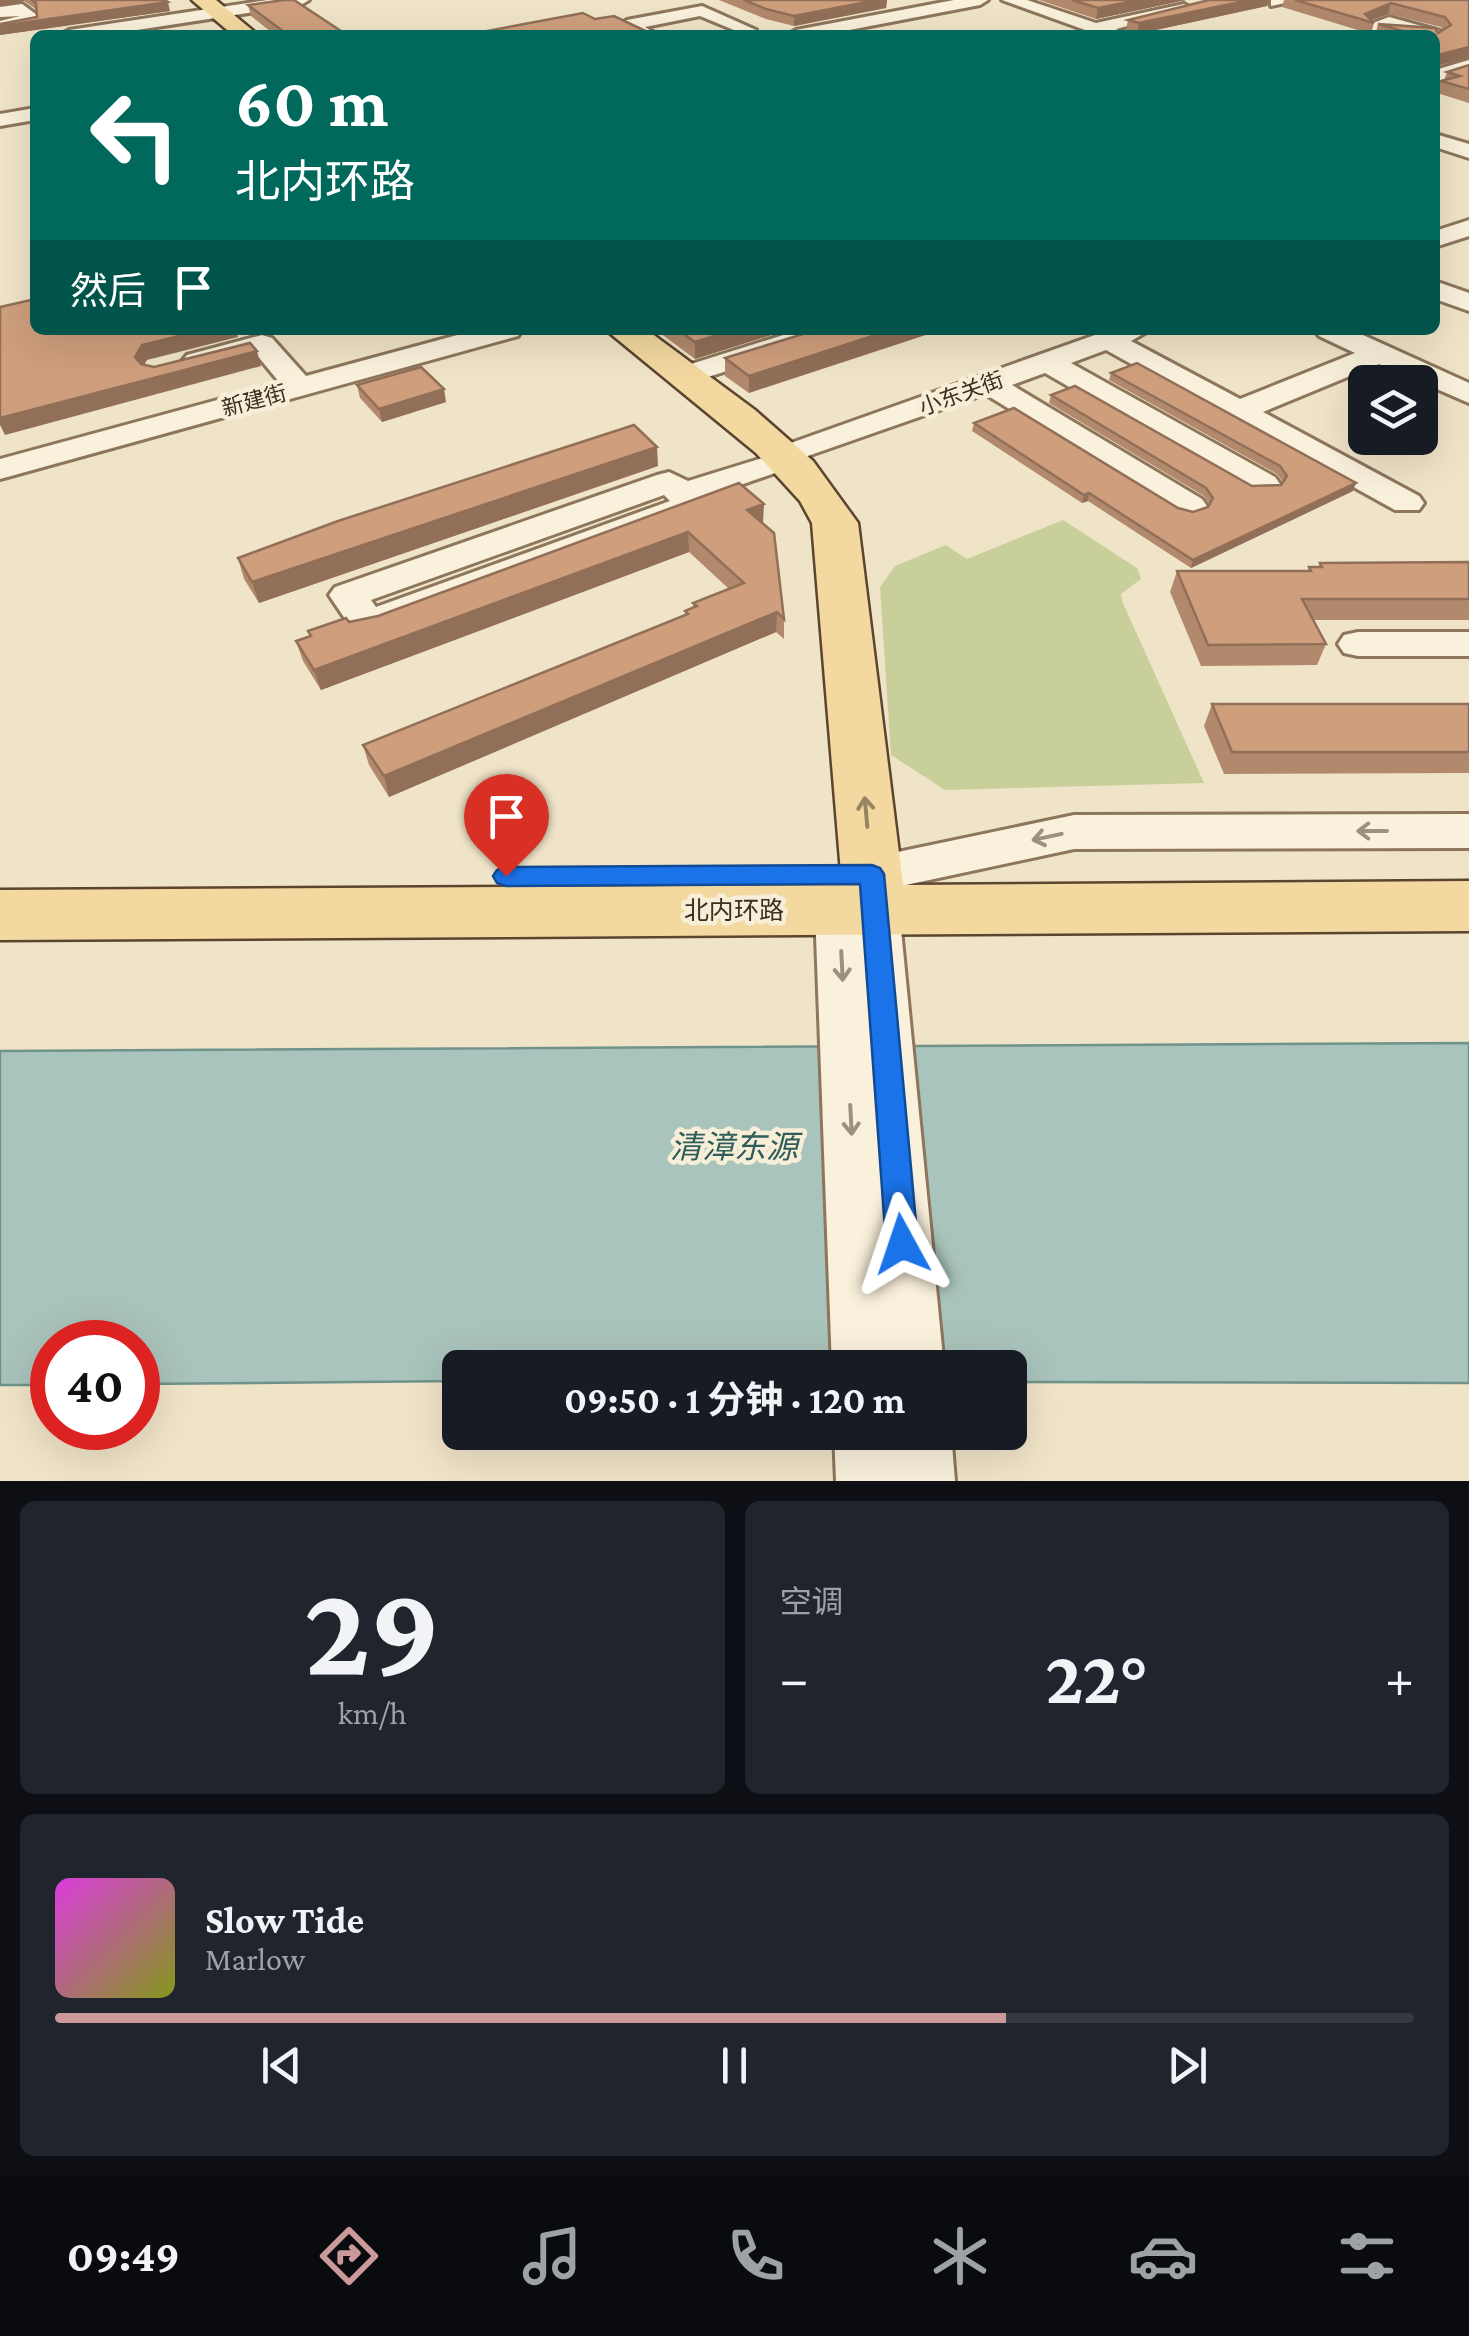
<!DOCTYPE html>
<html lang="zh">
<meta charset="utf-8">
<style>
:root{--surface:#171b24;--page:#20242c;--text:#f1f3f6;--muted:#9ea1a6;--line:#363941;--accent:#cc999b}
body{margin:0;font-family:"Crimson Pro","Noto Sans SC",serif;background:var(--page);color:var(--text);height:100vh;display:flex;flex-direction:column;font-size:38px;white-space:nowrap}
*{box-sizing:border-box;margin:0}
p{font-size:32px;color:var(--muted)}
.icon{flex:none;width:55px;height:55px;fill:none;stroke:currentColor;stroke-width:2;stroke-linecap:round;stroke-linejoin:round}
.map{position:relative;height:1481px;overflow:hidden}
.details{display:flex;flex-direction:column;gap:20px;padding:20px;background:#0d0f14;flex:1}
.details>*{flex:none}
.guide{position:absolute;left:30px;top:30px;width:1410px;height:305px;border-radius:15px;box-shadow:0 10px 40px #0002;background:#00695c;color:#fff;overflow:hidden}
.tools{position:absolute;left:1348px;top:365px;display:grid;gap:20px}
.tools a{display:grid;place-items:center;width:90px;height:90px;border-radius:15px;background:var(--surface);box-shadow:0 10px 40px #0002;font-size:50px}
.speed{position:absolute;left:30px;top:1320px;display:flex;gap:20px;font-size:50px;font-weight:700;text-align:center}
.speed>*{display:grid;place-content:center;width:130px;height:130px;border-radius:50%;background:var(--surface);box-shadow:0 10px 40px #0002;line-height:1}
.speed .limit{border:15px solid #d22;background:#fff;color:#111}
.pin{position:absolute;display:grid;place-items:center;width:85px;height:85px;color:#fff;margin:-102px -42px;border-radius:50% 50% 50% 0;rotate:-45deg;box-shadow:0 0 10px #0007}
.pin .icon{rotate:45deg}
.me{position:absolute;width:110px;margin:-55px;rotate:355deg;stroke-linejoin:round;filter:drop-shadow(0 0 8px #0008)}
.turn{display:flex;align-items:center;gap:35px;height:210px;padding:0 40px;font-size:45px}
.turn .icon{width:130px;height:130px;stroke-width:2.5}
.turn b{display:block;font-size:70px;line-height:85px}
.then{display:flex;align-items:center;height:95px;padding:0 40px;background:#0003;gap:20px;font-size:38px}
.big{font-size:75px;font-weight:700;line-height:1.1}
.details .widget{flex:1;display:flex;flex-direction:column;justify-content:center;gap:15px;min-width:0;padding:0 35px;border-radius:15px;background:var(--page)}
.details .dial{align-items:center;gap:0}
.dial b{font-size:130px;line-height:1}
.song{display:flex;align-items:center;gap:30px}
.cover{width:120px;height:120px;border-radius:15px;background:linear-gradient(135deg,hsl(300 70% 55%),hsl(70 70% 35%))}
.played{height:10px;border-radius:5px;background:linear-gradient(90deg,var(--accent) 70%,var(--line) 70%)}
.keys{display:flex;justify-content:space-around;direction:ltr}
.heat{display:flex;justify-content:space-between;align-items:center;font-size:55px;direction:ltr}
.details .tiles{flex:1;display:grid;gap:20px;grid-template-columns:1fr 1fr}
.widget:last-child{grid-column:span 2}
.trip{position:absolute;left:442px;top:1350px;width:585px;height:100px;border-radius:15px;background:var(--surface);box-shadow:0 10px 40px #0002;font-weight:700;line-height:100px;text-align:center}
.dock{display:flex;height:160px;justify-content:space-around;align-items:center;background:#090b0e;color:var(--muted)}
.dock .icon{width:70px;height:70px}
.dock .selected{color:var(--accent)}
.dock b{font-size:45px;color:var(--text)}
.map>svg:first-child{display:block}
.green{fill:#c9cf9b}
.water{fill:#a9c4bc;stroke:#6f938a;stroke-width:2.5}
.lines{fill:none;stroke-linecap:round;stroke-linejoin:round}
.minor-casing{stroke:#8d765c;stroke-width:6}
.major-casing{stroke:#5b4430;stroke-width:5}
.minor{fill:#faf1dc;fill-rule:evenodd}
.major{fill:#f3d9a0;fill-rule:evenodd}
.wall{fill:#b2896c}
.shaded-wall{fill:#916f58}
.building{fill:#cf9f7d;stroke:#916f58;stroke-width:2.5}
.oneway{stroke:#988460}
.oneway2{stroke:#9c907e}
.route{fill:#1a73e8;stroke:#114b97;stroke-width:2.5}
.labels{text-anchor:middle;stroke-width:9;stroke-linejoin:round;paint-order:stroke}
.far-street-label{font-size:22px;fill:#3d2e20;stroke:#f7eed8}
.street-label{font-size:25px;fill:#3d2e20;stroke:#f7eed8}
.near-water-label{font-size:32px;font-style:italic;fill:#2f5d5a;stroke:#f7eed8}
</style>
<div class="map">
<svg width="1469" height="1481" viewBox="0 0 1469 1481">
<rect width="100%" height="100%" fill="#f0e4c8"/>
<polygon class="green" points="1063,520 1137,568 1141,579 1121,594 1122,601 1204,783 945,790 891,755 880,587 895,566 946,545 967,559"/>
<polygon class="water" points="1469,1043 1469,1383 1010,1382 1010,1368 460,1368 460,1381 138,1384 138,1342 52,1342 52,1385 0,1385 0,1051"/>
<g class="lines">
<defs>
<g id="minor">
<polygon points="268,0 309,0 301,5 104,35 60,35 69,30"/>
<polygon points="954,0 988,0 980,5 823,35 787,35 796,30"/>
<polygon points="1002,0 1027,0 1096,23 1184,4 1192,9 1116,29 1126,35 1099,35"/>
<polygon points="1271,0 1299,0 1271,6"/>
<polygon points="22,4 37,15 37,23 0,31 0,21 20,16 0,17 0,7"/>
<polygon points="702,6 756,30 746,35 700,16 645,27 658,35 635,35 618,25 627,20"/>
<path d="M1389,17L1440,31L1443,35L1435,40V35C1414,35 1395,26 1374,31L1365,26Z"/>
<polygon points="1469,60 1469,72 1435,82 1435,70"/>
<polygon points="35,108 35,120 0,126 0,114"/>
<polygon points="1435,134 1469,144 1469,158 1435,147"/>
<polygon points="1469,220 1469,236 1435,247 1435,231"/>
<polygon points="1435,281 1469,293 1469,311 1435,299"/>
<polygon points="476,330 522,330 518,336 0,479 0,459 280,383 256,354 197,370 187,367 182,361 187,355 262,335 272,338 306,376"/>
<polygon points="799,330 842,330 838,336 692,382 672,382 667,376 672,370"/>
<path d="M1109,330H1150L1131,341L1240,399L1355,353L1319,336L1315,330H1352L1469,383V403L1379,364L1263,412L1419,496L1424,503L1419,510H1395L1106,350L1071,363L1275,477L1280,484L1275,491H1251L1045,373L1012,385L1202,499L1207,506L1202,513L1190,516L1178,513L985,394L782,465L778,472L706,497L711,504L706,511L382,632L368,635L354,632L329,595L335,587L657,475L669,472L688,481L769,456L774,449ZM664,495L670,501L376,607L371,600Z"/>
<polygon points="1358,632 1469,632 1469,656 1358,656 1344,653 1338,644 1344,635"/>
<polygon points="1469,814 1469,848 1074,849 878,891 892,895 899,909 944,1368 832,1368 815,909 822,895 839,890 857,897 870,892 855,887 848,874 855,861 1074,815"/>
<polygon points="834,1432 951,1432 955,1481 836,1481"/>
</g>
<g id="major">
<polygon points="192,0 216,0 258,35 233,35"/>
<polygon points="606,330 647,330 755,410 813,461 858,523 903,885 1469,881 1469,931 0,940 0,890 842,885 812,523 800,501 756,453"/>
</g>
</defs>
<use href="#minor" class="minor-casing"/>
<use href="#major" class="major-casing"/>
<use href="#minor" class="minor"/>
<use href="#major" class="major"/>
</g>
<g class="wall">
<polygon points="0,0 165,0 170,11 0,35 0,24 37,17 37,10 24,1 0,6"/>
<polygon points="719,0 887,0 886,8 794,26 766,19"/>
<polygon points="1039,0 1186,0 1096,19"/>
<polygon points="1209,0 1270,0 1267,6 1137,34 1126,30 1128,20"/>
<polygon points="1284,0 1469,0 1469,58 1436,66 1435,69 1435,35 1375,35 1378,24 1438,33 1443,30 1441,27 1388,14 1372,20 1374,23 1371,34 1282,7"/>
<polygon points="248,5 347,35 275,35 251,16"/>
<polygon points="1469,65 1469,103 1437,93 1441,81 1444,80 1447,72"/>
<polygon points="656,330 787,330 695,359"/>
<polygon points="816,330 749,393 725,376 725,358"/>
<polygon points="1111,373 1353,491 1191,568 1088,501 1082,503 972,431 974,423 1178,508 1193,512 1208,507 1209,504 1204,496 1049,403 1051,395 1252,486 1281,485 1283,482 1277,474 1109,380"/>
<polygon points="357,385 446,402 382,422 360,398"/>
<polygon points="658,466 259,603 244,579 238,558"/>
<polygon points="739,483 763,524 784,619 784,639 776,632 389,797 369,765 363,745 685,615 685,611 693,608 693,603 729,589 689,552 321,690 303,661 296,641 310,636 308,631 378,616"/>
<polygon points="1469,562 1469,620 1313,620 1326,644 1317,665 1201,666 1170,592 1177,571 1307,571 1309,567 1318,567 1320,563"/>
<polygon points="1212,704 1469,704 1469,773 1224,774 1204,726"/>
</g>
<g class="shaded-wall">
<polygon points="0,0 24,0 24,1 0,6"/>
<polygon points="877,0 887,0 886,8 794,26 794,16"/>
<polygon points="1139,0 1186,0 1096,19 1098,8"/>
<polygon points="1250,0 1270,0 1267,6 1137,34 1139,23"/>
<polygon points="168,2 170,11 0,35 0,26"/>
<polygon points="1391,3 1388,14 1369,21 1365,14"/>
<polygon points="1469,47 1469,58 1435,66 1438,55"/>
<polygon points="203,330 236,330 238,337 147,360 140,372 135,357 142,345"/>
<polygon points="733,330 787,330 695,359 695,342"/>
<polygon points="891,330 941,330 749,393 749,376"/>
<polygon points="257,351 261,366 5,435 0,425 0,418"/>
<polygon points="444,389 446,402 382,422 379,409"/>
<polygon points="657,447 658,466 259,603 252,582"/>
<polygon points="1356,483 1353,491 1191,568 1193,560"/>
<polygon points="1089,493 1088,501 1082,503 1084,495"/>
<polygon points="764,504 763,523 747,510"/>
<polygon points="688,532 689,552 321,690 314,670"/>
<polygon points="777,612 776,632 389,797 384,776"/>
</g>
<g class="building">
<polygon points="32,0 165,0 168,2 0,26 0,24 37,17 36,3"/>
<polygon points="284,0 294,0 347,35 288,35 248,5"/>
<polygon points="744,0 877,0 794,16 766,9"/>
<polygon points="1072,0 1139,0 1098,8"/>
<polygon points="1209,0 1250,0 1139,23 1128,20"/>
<polygon points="1295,0 1469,0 1469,47 1438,55 1435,68 1435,35 1417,35 1378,24 1435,28 1438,33 1451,25 1445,17 1391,3 1365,14 1374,23"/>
<polygon points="583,13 595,19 614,16 654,35 466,35"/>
<polygon points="1469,65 1469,89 1441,81 1460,76 1447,72"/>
<polygon points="35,299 35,330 88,330 89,331 203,330 142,345 135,357 141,364 154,367 250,343 257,351 0,418 0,307"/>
<polygon points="678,330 733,330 695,342"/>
<polygon points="816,330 891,330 749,376 725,358"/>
<polygon points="1137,363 1356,483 1193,560 1089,493 1084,495 974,423 1014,408 1178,508 1193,512 1208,507 1213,498 1206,488 1051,395 1075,386 1252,486 1281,485 1287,476 1280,466 1111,373"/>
<polygon points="421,367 444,389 379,409 357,385"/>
<polygon points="634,425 657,447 252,582 238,558 338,521"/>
<polygon points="739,483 764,504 747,510 774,533 784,619 777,612 384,776 363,745 688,614 685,611 697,606 693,603 744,583 688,532 314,670 296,641 311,636 308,631 346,618 349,622 378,616"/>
<polygon points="1469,562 1469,599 1302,599 1326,644 1208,645 1177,571 1311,571 1309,567 1322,567 1320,563"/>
<polygon points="1212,704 1469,704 1469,752 1232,752"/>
</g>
<defs><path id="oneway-shaft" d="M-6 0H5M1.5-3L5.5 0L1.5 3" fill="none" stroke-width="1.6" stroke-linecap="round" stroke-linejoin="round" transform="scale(2.5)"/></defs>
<use class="oneway" href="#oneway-shaft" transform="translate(866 812) rotate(-95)"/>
<g class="oneway2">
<use href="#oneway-shaft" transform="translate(1372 831) rotate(180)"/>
<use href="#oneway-shaft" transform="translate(1047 837) rotate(168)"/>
<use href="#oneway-shaft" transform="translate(842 966) rotate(87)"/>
<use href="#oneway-shaft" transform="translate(851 1120) rotate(87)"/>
</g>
<polygon class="route" points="872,865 880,868 884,874 918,1244 913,1255 902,1260 890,1255 886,1244 860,884 506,886 497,883 493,876 497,870 506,867"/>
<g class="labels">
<g class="far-street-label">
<text transform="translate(961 393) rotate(-20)" y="8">小东关街</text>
<text transform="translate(254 400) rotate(-15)" y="8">新建街</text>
</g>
<g class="street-label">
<text x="734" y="919">北内环路</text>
</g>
<g class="near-water-label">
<text x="734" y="1158">清漳东源</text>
</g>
</g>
</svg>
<div class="tools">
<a><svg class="icon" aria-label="layers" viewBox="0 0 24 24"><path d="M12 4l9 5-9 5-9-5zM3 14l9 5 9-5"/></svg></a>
</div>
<div class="speed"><div class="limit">40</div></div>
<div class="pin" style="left:506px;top:876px;background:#d93025"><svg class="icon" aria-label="arrive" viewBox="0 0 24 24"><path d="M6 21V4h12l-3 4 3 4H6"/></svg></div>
<svg class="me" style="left:902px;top:1244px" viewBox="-20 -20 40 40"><path d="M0-17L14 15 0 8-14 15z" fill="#1a73e8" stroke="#fff" stroke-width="4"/></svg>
<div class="trip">09:50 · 1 分钟 · 120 m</div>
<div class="guide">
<div class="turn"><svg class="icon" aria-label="left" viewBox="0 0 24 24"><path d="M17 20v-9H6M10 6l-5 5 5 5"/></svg><div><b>60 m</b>北内环路</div></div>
<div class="then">然后<svg class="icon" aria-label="arrive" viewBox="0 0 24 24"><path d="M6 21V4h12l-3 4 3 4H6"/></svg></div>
</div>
</div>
<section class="details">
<div class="tiles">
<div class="widget dial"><b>29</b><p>km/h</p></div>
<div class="widget"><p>空调</p>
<div class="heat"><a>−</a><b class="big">22°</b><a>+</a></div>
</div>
<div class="widget">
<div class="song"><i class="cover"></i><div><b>Slow Tide</b><p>Marlow</p></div></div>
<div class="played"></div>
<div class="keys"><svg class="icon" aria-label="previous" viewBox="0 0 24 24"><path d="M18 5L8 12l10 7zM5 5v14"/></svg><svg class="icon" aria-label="pause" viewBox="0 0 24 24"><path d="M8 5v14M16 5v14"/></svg><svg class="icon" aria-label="next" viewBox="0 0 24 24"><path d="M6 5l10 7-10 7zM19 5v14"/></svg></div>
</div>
</div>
</section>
<nav class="dock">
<b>09:49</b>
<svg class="icon selected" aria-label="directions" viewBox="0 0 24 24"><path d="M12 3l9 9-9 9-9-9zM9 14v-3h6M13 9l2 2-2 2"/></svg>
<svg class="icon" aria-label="music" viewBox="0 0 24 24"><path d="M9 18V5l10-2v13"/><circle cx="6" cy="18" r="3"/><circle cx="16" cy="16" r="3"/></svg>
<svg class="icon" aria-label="phone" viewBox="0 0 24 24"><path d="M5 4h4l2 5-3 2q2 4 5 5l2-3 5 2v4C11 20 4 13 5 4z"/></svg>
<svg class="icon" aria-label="climate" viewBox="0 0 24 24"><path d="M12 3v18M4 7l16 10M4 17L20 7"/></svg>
<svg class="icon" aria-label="car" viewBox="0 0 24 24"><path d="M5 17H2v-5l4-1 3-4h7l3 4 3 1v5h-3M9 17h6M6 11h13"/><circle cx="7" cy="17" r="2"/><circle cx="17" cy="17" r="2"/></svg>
<svg class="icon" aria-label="filters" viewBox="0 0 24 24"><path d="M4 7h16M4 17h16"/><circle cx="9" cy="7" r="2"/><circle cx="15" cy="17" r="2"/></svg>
</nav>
